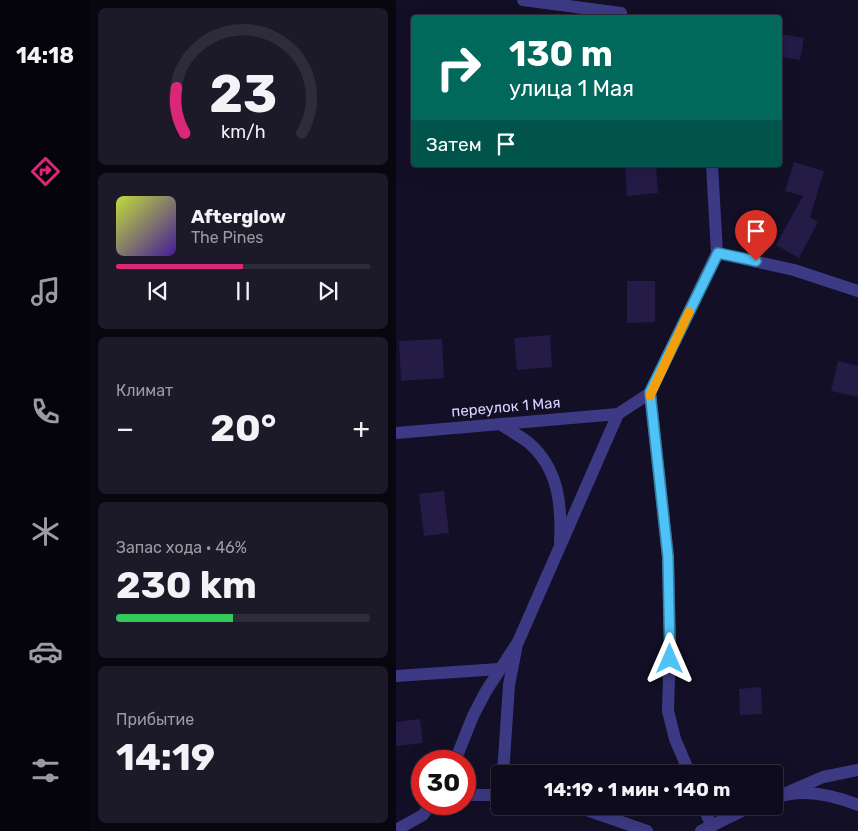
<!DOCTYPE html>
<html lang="ru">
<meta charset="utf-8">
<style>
:root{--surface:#0e0b1c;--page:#1c1929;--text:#f1f3f6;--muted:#9b9ba3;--line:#2e2b3b;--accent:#db2777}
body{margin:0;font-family:Rubik,sans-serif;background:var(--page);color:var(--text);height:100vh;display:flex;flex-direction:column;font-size:19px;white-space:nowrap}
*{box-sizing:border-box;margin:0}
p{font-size:16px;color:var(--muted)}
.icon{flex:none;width:28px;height:28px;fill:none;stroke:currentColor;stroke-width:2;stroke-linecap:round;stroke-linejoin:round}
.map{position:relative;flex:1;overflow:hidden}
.details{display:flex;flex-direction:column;gap:8px;padding:8px;background:#08060f;width:306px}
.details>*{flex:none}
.top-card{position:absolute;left:15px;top:15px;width:371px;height:152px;border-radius:5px;box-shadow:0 5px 20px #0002,0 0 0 1px var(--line);background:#00695c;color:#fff;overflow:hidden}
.speed{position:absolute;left:15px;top:750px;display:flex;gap:10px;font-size:25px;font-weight:700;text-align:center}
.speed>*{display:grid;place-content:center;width:65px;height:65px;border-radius:50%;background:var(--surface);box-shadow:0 5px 20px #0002,0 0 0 1px var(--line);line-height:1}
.speed .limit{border:8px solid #d22;background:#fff;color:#111}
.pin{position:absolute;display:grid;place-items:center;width:42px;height:42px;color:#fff;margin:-51px -21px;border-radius:50% 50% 50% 0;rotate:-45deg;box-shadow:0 0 5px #0007}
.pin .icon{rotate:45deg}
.me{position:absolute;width:55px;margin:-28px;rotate:0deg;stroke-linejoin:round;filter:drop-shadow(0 0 4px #0008)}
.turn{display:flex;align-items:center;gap:18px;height:105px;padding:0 15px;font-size:22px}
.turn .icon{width:65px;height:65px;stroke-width:2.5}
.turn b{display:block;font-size:35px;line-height:42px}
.then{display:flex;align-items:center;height:48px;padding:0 15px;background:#0003;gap:10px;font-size:19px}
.big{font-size:38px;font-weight:700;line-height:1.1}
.details .card{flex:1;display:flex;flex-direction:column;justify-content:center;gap:8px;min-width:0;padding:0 18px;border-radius:8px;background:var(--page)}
.details .dial{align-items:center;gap:0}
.dial svg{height:130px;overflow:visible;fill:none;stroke:var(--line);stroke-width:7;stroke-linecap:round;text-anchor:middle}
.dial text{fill:var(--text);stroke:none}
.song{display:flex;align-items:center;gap:15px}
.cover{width:60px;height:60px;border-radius:8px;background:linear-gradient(135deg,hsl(70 70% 55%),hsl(260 70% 35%))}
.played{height:5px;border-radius:2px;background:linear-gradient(90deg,var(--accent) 50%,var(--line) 50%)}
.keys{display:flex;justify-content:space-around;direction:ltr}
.heat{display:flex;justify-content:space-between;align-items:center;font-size:28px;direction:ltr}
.charge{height:8px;border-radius:4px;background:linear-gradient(90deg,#34c759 46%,var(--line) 0)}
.trip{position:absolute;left:95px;top:765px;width:292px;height:50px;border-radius:5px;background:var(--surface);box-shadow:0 5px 20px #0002,0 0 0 1px var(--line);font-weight:700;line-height:50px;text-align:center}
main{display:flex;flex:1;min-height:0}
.tabs{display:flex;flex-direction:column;width:90px;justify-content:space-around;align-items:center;background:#06040b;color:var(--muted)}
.tabs .icon{width:35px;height:35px}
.tabs .selected{color:var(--accent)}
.tabs b{font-size:22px;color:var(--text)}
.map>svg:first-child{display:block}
.building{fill:#241b47}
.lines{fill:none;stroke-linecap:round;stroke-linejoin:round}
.service{stroke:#3d3a85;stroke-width:12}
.minor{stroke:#3d3a85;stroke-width:12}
.route-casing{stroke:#337fa1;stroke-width:12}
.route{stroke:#4fc3f7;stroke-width:9}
.slow{stroke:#f59e0b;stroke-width:9}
.labels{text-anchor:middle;stroke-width:5;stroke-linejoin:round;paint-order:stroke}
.street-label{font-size:15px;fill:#d9d4ff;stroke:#130f26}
</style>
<main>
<nav class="tabs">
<b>14:18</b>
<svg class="icon selected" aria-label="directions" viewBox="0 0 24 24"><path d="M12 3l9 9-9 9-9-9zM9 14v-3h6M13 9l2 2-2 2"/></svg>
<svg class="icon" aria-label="music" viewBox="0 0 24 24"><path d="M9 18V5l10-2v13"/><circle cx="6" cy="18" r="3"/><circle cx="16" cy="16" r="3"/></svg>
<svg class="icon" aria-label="phone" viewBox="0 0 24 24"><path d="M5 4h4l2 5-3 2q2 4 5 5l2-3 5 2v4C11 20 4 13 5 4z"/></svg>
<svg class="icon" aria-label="climate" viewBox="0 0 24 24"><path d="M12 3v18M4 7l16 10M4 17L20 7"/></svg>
<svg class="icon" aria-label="car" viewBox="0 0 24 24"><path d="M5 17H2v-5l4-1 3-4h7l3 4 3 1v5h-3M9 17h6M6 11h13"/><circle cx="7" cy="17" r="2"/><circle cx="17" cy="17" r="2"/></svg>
<svg class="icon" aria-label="filters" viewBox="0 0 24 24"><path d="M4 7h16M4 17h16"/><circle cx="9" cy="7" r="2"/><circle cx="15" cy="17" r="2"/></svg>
</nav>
<section class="details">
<div class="card dial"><svg viewBox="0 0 100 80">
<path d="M14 69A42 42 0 1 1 86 69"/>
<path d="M14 69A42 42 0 0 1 9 41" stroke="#db2777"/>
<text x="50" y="56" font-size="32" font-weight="700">23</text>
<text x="50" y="72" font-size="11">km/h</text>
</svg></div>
<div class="card">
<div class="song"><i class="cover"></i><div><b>Afterglow</b><p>The Pines</p></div></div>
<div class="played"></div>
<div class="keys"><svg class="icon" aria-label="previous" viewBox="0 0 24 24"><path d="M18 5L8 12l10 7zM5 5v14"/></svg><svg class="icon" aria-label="pause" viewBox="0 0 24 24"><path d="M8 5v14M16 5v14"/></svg><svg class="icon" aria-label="next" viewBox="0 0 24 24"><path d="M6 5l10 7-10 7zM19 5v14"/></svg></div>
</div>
<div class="card"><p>Климат</p>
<div class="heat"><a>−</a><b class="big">20°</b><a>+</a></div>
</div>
<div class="card"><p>Запас хода · 46%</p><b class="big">230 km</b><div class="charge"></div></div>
<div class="card"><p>Прибытие</p><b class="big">14:19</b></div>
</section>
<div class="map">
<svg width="462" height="831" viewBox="0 0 462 831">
<rect width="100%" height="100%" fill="#130f26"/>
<g class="building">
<polygon points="384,34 408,38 404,60 384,57"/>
<polygon points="398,162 428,171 414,217 422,222 403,258 380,245 407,196 389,191"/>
<polygon points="229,165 260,165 262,193 231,196"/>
<polygon points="231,281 259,281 259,322 231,323"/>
<polygon points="154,335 156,367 121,370 118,338"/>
<polygon points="46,339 48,378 5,381 3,341"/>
<polygon points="442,361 462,366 462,397 435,391"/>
<polygon points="48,491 53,533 28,536 23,494"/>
<polygon points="365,687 366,714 344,715 343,689"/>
<polygon points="24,719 27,743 0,746 0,722"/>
</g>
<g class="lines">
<g class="service">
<path d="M104,424C113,430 124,436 133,443C163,469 166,506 164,544"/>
<polyline points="0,676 103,669"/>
<polyline points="107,774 113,685 121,644"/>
<polyline points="390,793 427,777 462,770"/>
</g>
<g class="minor">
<polyline points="127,0 225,13"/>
<polyline points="321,253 398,270 462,291"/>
<polyline points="254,393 272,557 274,643 272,711 279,739 294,774"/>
<polyline points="0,433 222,414"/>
<polyline points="59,761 77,716 90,691 122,642 222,414 254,393 321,253 316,165"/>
<polyline points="69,795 104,795"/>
<path d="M379,798C405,788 437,795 462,805"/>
<polyline points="179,806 251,831"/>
<polyline points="307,806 316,827"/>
<polyline points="0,830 27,815 35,804"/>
<polyline points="305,831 356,806"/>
</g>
</g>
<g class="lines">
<defs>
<polyline id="route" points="274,659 272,557 254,392 322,253 360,261"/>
</defs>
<use href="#route" class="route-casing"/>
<use href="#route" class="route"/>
<polyline class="slow" points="254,396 293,312"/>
</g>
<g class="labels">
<g class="street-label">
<text transform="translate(110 407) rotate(-5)" y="5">переулок 1 Мая</text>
</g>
</g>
</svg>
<div class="speed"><div class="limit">30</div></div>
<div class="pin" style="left:360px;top:261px;background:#d93025"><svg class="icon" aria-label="arrive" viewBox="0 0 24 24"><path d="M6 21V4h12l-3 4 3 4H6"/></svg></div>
<svg class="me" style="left:274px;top:659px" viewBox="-20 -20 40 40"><path d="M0-17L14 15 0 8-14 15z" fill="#4fc3f7" stroke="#fff" stroke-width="4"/></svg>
<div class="trip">14:19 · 1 мин · 140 m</div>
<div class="top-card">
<div class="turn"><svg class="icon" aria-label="right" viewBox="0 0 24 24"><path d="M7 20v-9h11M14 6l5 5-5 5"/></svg><div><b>130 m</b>улица 1 Мая</div></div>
<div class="then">Затем<svg class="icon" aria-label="arrive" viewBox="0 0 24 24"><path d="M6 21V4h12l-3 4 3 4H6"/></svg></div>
</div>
</div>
</main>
